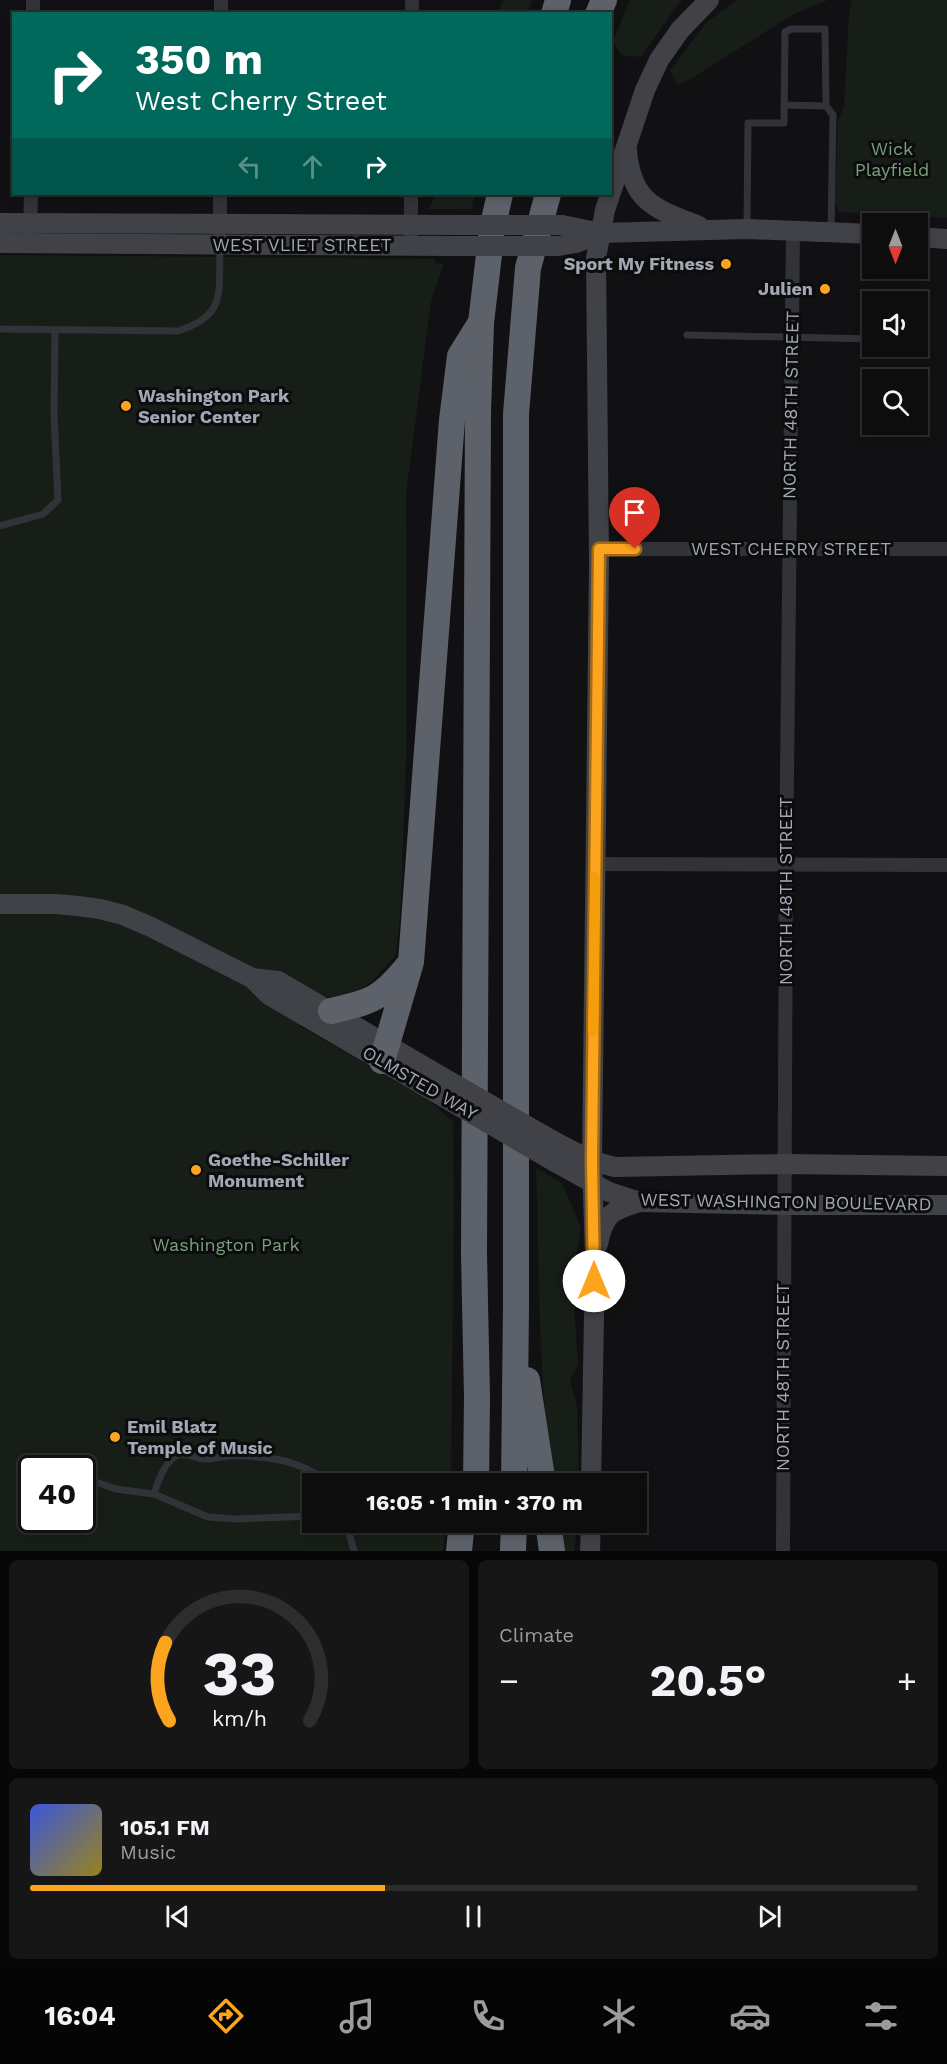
<!DOCTYPE html>
<meta charset="utf-8">
<style>
:root{--surface:#0d0d0e;--page:#161617;--text:#f1f3f6;--muted:#9a9c9e;--line:#2d2d2e;--accent:#fda41e}
body{margin:0;font-family:"Work Sans",sans-serif;background:var(--page);color:var(--text);height:100vh;display:flex;flex-direction:column;font-size:22px;white-space:nowrap}
*{box-sizing:border-box;margin:0}
p{font-size:20px;color:var(--muted)}
.icon{flex:none;width:33px;height:33px;fill:none;stroke:currentColor;stroke-width:2;stroke-linecap:round;stroke-linejoin:round}
.map{position:relative;height:1551px;overflow:hidden}
.sheet{display:flex;flex-direction:column;gap:9px;padding:9px;background:#070708;flex:1}
.sheet>*{flex:none}
.top-card{position:absolute;left:12px;top:12px;width:600px;height:183px;border-radius:0px;box-shadow:0 3px 9px #0003,0 0 0 2px var(--line);background:#00695c;color:#fff;overflow:hidden}
.needle{width:39px;rotate:180deg}
.controls{position:absolute;left:862px;top:213px;display:grid;gap:12px}
.controls a{display:grid;place-items:center;width:66px;height:66px;border-radius:0px;background:var(--surface);box-shadow:0 3px 9px #0003,0 0 0 2px var(--line);font-size:30px}
.speed{position:absolute;left:18px;top:1455px;display:flex;gap:12px;font-size:30px;font-weight:700;text-align:center}
.speed>*{display:grid;place-content:center;width:78px;height:78px;border-radius:50%;background:var(--surface);box-shadow:0 3px 9px #0003,0 0 0 2px var(--line);line-height:1}
.speed .limit{border:3px solid #111;border-radius:9px;background:#fff;color:#111}
.pin{position:absolute;display:grid;place-items:center;width:51px;height:51px;color:#fff;margin:-62px -26px;border-radius:50% 50% 50% 0;rotate:-45deg;box-shadow:0 0 6px #0007}
.pin .icon{rotate:45deg}
.me{position:absolute;width:66px;margin:-33px;rotate:0deg;stroke-linejoin:round;filter:drop-shadow(0 0 4px #0008)}
.turn{display:flex;align-items:center;gap:21px;height:126px;padding:0 24px;font-size:27px}
.turn .icon{width:78px;height:78px;stroke-width:2.5}
.turn b{display:block;font-size:42px;line-height:51px}
.lanes{display:flex;align-items:center;height:57px;padding:0 24px;background:#0003;justify-content:center;gap:30px;direction:ltr}
.lanes .off{opacity:.35}
.big{font-size:45px;font-weight:700;line-height:1.1}
.sheet .card{flex:1;display:flex;flex-direction:column;justify-content:center;gap:9px;min-width:0;padding:0 21px;border-radius:9px;background:var(--page)}
.sheet .dial{align-items:center;gap:0}
.dial svg{height:156px;overflow:visible;fill:none;stroke:var(--line);stroke-width:7;stroke-linecap:round;text-anchor:middle}
.dial text{fill:var(--text);stroke:none}
.song{display:flex;align-items:center;gap:18px}
.cover{width:72px;height:72px;border-radius:9px;background:linear-gradient(135deg,hsl(230 70% 55%),hsl(50 70% 35%))}
.played{height:6px;border-radius:3px;background:linear-gradient(90deg,var(--accent) 40%,var(--line) 40%)}
.keys{display:flex;justify-content:space-around;direction:ltr}
.heat{display:flex;justify-content:space-between;align-items:center;font-size:33px;direction:ltr}
.sheet .tiles{flex:1;display:grid;gap:9px;grid-template-columns:1fr 1fr}
.card:last-child{grid-column:span 2}
.trip{position:absolute;left:302px;top:1473px;width:345px;height:60px;border-radius:0px;background:var(--surface);box-shadow:0 3px 9px #0003,0 0 0 2px var(--line);font-weight:700;line-height:60px;text-align:center}
.menu{display:flex;height:96px;justify-content:space-around;align-items:center;background:#050506;color:var(--muted)}
.menu .icon{width:42px;height:42px}
.menu .current{color:var(--accent)}
.menu b{font-size:27px;color:var(--text)}
.map>svg:first-child{display:block}
.green{fill:#171e18;fill-rule:evenodd}
.lines{fill:none;stroke-linecap:round;stroke-linejoin:round}
.lane{stroke:#323338;stroke-width:7}
.street{stroke:#323338;stroke-width:14}
.secondary{stroke:#404248;stroke-width:20}
.highway{stroke:#5d6169;stroke-width:26}
.secondary-bridge{stroke:#404248;stroke-width:20}
.route-casing{stroke:#a46b14;stroke-width:15}
.route{stroke:#fda41e;stroke-width:10}
.slow{stroke:#f59e0b;stroke-width:10}
.poi-dot{fill:#fda41e;stroke:#0c0c0e;stroke-width:2}
.labels{text-anchor:middle;stroke-width:6;stroke-linejoin:round;paint-order:stroke}
.park-label{font-size:18px;fill:#77a177;stroke:#0c0c0e}
.street-label{font-size:18px;fill:#a1a8b4;stroke:#0c0c0e}
.poi-label{font-size:18px;font-weight:bold;fill:#a1a8b4;stroke:#0c0c0e;text-anchor:start}
</style>
<div class="map">
<svg width="947" height="1551" viewBox="0 0 947 1551">
<rect width="100%" height="100%" fill="#111113"/>
<g class="green">
<polygon points="503,0 532,0 528,13 498,13"/>
<polygon points="630,0 683,0 678,4 641,57 621,55 613,41"/>
<polygon points="737,0 828,0 794,14 684,83 677,84 670,70 707,22"/>
<polygon points="852,0 947,0 947,218 839,212 835,203 838,121 844,107 849,14"/>
<polygon points="435,194 475,194 471,209 429,209"/>
<path d="M0,255L435,259L436,264L444,263L431,301L406,494L407,732L401,905L396,955L372,982L342,1000L319,995L298,1025L431,1102L453,1122L454,1202L451,1483L312,1484V1522L446,1523L443,1551H0ZM32,1468H82V1520H32Z"/>
<path d="M536,1168L562,1183L581,1228L572,1277L578,1365L570,1380L577,1407L579,1483H554C537,1379 540,1273 536,1168Z"/>
<polygon points="560,1523 578,1523 574,1551 564,1551"/>
</g>
<g class="lines">
<g class="lane">
<polyline points="784,105 826,106"/>
<polyline points="747,226 748,123 784,123 785,32 791,29 825,29 826,106 833,115 831,229"/>
<path d="M0,329L178,331C228,315 218,292 220,247"/>
<polyline points="687,335 873,339"/>
<polyline points="0,526 43,514 58,500 54,414 55,330"/>
<polyline points="82,1477 116,1489 154,1494"/>
<path d="M312,1516L235,1519L208,1517L154,1494C157,1483 166,1459 178,1455C186,1452 196,1459 205,1459C213,1459 220,1457 228,1456C262,1455 303,1459 329,1484"/>
<polyline points="346,1522 354,1551"/>
</g>
<g class="street">
<polyline points="33,14 33,0"/>
<polyline points="221,14 221,0"/>
<polyline points="412,14 412,0"/>
<polyline points="220,230 220,194"/>
<polyline points="30,232 31,194"/>
<polyline points="411,246 411,194"/>
<polyline points="599,549 947,549"/>
<polyline points="596,864 947,865"/>
<polyline points="783,1551 786,865 793,230"/>
</g>
<g class="secondary">
<path d="M627,150C631,202 655,209 699,226"/>
<polyline points="0,223 456,225"/>
<polyline points="562,225 601,233 747,229 873,234"/>
<polyline points="918,237 947,239"/>
<polyline points="0,243 450,246"/>
<polyline points="558,246 576,243 601,233"/>
<polyline points="0,904 55,904 78,906 100,909 123,915 151,927 252,978 269,995 428,1088"/>
<polyline points="252,978 278,981 430,1070"/>
<polyline points="557,1143 592,1161 615,1167 784,1164 947,1166"/>
<polyline points="555,1162 609,1192 640,1202 783,1205 947,1205"/>
<path d="M598,1244C604,1214 612,1210 640,1202"/>
<polyline points="591,1484 595,1259 592,1161 599,561 596,258 605,210 645,90 659,60 680,30 709,0"/>
<polyline points="590,1551 591,1522"/>
</g>
<g class="highway">
<polyline points="554,14 558,0"/>
<polyline points="598,14 604,0"/>
<path d="M331,1011C371,1002 381,999 407,967"/>
<polyline points="382,1061 411,962 452,420 460,356 480,324"/>
<polyline points="527,1380 543,1484"/>
<polyline points="476,1484 477,1397 474,1254 478,412 481,323 492,229 500,194"/>
<polyline points="514,1484 516,1307 516,414 528,268 548,194"/>
<polyline points="548,1522 552,1551"/>
<polyline points="459,1551 462,1522"/>
<polyline points="513,1551 514,1522"/>
</g>
<g class="secondary-bridge">
<polyline points="456,225 562,225"/>
<polyline points="450,246 558,246"/>
<polyline points="430,1070 557,1143"/>
<polyline points="428,1088 555,1162"/>
</g>
</g>
<g class="lines">
<defs>
<polyline id="route" points="594,1281 592,1161 599,549 635,549"/>
</defs>
<use href="#route" class="route-casing"/>
<use href="#route" class="route"/>
<polyline class="slow" points="593,1031 595,877"/>
</g>
<g class="poi-dot">
<circle cx="726" cy="264" r="6"/>
<circle cx="825" cy="289" r="6"/>
<circle cx="126" cy="406" r="6"/>
<circle cx="196" cy="1170" r="6"/>
<circle cx="115" cy="1437" r="6"/>
</g>
<g class="labels">
<g class="park-label">
<text x="892" y="155">Wick<tspan x="892" dy="21">Playfield</tspan></text>
<text x="226" y="1251">Washington Park</text>
</g>
<g class="street-label">
<text x="302" y="251">WEST VLIET STREET</text>
<text transform="translate(791 405) rotate(-89)" y="6">NORTH 48TH STREET</text>
<text x="791" y="555">WEST CHERRY STREET</text>
<text transform="translate(786 891) rotate(-90)" y="6">NORTH 48TH STREET</text>
<text transform="translate(420 1083) rotate(30)" y="6">OLMSTED WAY</text>
<text transform="translate(786 1202) rotate(1)" y="6">WEST WASHINGTON BOULEVARD</text>
<text transform="translate(783 1377) rotate(-90)" y="6">NORTH 48TH STREET</text>
</g>
<g class="poi-label">
<text x="714" y="270" text-anchor="end">Sport My Fitness</text>
<text x="813" y="295" text-anchor="end">Julien</text>
<text x="138" y="402">Washington Park<tspan x="138" dy="21">Senior Center</tspan></text>
<text x="208" y="1166">Goethe-Schiller<tspan x="208" dy="21">Monument</tspan></text>
<text x="127" y="1433">Emil Blatz<tspan x="127" dy="21">Temple of Music</tspan></text>
</g>
</g>
</svg>
<div class="controls">
<a><svg class="needle" viewBox="-14 -14 28 28"><path d="M0-13l5 13h-10z" fill="#e53935"/><path d="M0 13l5-13h-10z" fill="#9a9c9e"/></svg></a>
<a><svg class="icon" aria-label="sound" viewBox="0 0 24 24"><path d="M4 9h4l5-4v14l-5-4H4zM17 9q2 3 0 6"/></svg></a>
<a><svg class="icon" aria-label="search" viewBox="0 0 24 24"><circle cx="10" cy="10" r="6"/><path d="M15 15l6 6"/></svg></a>
</div>
<div class="speed"><div class="limit">40</div></div>
<div class="pin" style="left:635px;top:549px;background:#d93025"><svg class="icon" aria-label="arrive" viewBox="0 0 24 24"><path d="M6 21V4h12l-3 4 3 4H6"/></svg></div>
<svg class="me" style="left:594px;top:1281px" viewBox="-20 -20 40 40"><circle r="19" fill="#fff"/><path d="M0-13L10 11 0 6-10 11z" fill="#fda41e"/></svg>
<div class="trip">16:05 · 1 min · 370 m</div>
<div class="top-card">
<div class="turn"><svg class="icon" aria-label="right" viewBox="0 0 24 24"><path d="M7 20v-9h11M14 6l5 5-5 5"/></svg><div><b>350 m</b>West Cherry Street</div></div>
<div class="lanes"><svg class="icon off" aria-label="left" viewBox="0 0 24 24"><path d="M17 20v-9H6M10 6l-5 5 5 5"/></svg><svg class="icon off" aria-label="ahead" viewBox="0 0 24 24"><path d="M12 20V5M6 11l6-6 6 6"/></svg><svg class="icon" aria-label="right" viewBox="0 0 24 24"><path d="M7 20v-9h11M14 6l5 5-5 5"/></svg></div>
</div>
</div>
<section class="sheet">
<div class="tiles">
<div class="card dial"><svg viewBox="0 0 100 80">
<path d="M14 69A42 42 0 1 1 86 69"/>
<path d="M14 69A42 42 0 0 1 12 29" stroke="#fda41e"/>
<text x="50" y="56" font-size="32" font-weight="700">33</text>
<text x="50" y="72" font-size="11">km/h</text>
</svg></div>
<div class="card"><p>Climate</p>
<div class="heat"><a>−</a><b class="big">20.5°</b><a>+</a></div>
</div>
<div class="card">
<div class="song"><i class="cover"></i><div><b>105.1 FM</b><p>Music</p></div></div>
<div class="played"></div>
<div class="keys"><svg class="icon" aria-label="previous" viewBox="0 0 24 24"><path d="M18 5L8 12l10 7zM5 5v14"/></svg><svg class="icon" aria-label="pause" viewBox="0 0 24 24"><path d="M8 5v14M16 5v14"/></svg><svg class="icon" aria-label="next" viewBox="0 0 24 24"><path d="M6 5l10 7-10 7zM19 5v14"/></svg></div>
</div>
</div>
</section>
<nav class="menu">
<b>16:04</b>
<svg class="icon current" aria-label="directions" viewBox="0 0 24 24"><path d="M12 3l9 9-9 9-9-9zM9 14v-3h6M13 9l2 2-2 2"/></svg>
<svg class="icon" aria-label="music" viewBox="0 0 24 24"><path d="M9 18V5l10-2v13"/><circle cx="6" cy="18" r="3"/><circle cx="16" cy="16" r="3"/></svg>
<svg class="icon" aria-label="phone" viewBox="0 0 24 24"><path d="M5 4h4l2 5-3 2q2 4 5 5l2-3 5 2v4C11 20 4 13 5 4z"/></svg>
<svg class="icon" aria-label="climate" viewBox="0 0 24 24"><path d="M12 3v18M4 7l16 10M4 17L20 7"/></svg>
<svg class="icon" aria-label="car" viewBox="0 0 24 24"><path d="M5 17H2v-5l4-1 3-4h7l3 4 3 1v5h-3M9 17h6M6 11h13"/><circle cx="7" cy="17" r="2"/><circle cx="17" cy="17" r="2"/></svg>
<svg class="icon" aria-label="filters" viewBox="0 0 24 24"><path d="M4 7h16M4 17h16"/><circle cx="9" cy="7" r="2"/><circle cx="15" cy="17" r="2"/></svg>
</nav>
